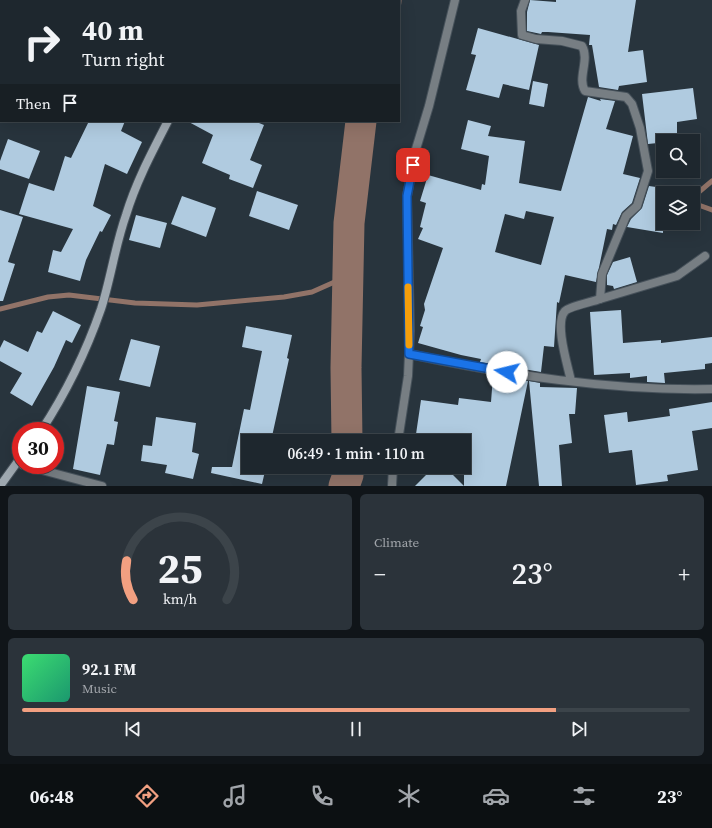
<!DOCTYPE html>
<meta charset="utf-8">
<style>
:root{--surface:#1e272e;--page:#2b333a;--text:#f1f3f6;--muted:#a1a5aa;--line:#3c444a;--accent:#f2a081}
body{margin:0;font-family:"Source Serif 4",serif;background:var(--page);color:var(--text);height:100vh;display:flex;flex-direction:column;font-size:15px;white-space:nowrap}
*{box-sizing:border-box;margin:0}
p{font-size:13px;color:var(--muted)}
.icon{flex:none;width:22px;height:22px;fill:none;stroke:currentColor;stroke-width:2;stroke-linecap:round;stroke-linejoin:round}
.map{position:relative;height:486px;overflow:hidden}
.details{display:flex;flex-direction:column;gap:8px;padding:8px;background:#101519;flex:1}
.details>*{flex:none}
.banner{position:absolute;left:0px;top:0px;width:400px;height:122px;box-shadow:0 4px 16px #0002,0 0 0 1px var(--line);background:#1e272e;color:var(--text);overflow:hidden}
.controls{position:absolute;left:656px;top:134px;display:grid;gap:8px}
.controls a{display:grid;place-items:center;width:44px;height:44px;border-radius:0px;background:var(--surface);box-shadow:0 4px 16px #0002,0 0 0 1px var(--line);font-size:20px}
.speed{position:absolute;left:12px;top:422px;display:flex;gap:8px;font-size:20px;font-weight:700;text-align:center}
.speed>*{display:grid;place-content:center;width:52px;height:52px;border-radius:50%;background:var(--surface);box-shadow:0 4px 16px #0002,0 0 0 1px var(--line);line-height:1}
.speed .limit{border:6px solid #d22;background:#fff;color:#111}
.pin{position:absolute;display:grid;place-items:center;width:34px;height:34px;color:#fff;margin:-17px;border-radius:8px;box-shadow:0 2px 6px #0006}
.me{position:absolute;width:44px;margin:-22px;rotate:279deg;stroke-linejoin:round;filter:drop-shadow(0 0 3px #0008)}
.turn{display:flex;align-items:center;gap:14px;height:84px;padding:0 16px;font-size:18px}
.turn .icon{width:52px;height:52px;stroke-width:2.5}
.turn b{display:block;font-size:28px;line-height:34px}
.then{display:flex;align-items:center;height:38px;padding:0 16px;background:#0003;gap:8px;font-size:15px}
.big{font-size:30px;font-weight:600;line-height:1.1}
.details .tile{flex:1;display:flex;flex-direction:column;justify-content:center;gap:6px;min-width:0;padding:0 14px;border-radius:6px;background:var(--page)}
.details .dial{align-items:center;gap:0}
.dial svg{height:104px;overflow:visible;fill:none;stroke:var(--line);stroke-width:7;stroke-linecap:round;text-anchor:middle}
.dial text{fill:var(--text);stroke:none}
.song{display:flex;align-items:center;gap:12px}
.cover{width:48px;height:48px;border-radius:6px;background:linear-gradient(135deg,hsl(140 70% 55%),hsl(160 70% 35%))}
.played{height:4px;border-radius:2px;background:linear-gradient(90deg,var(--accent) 80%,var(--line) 80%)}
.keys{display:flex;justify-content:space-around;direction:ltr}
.heat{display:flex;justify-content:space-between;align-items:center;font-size:22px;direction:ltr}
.details .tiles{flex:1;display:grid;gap:8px;grid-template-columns:1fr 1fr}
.tile:last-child{grid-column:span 2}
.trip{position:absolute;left:241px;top:434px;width:230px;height:40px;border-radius:0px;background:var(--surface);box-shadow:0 4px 16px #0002,0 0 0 1px var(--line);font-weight:600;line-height:40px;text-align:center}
.dock{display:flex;height:64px;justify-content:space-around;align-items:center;background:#0c1012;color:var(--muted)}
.dock .icon{width:28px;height:28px}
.dock .active{color:var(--accent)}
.dock b{font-size:18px;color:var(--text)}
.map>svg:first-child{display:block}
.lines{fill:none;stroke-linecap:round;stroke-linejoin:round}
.stream{stroke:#917368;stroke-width:5}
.river{stroke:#917368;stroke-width:31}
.building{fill:#b0cbe0;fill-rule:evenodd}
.street-casing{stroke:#46515a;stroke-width:10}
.secondary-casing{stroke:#46515a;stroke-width:10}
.street{stroke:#777e83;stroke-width:8}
.secondary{stroke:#9ea8b0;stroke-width:8}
.route-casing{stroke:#114b97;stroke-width:10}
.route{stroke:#1a73e8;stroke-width:7}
.slow{stroke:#f59e0b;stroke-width:7}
</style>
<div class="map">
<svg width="712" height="486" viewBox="0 0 712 486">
<rect width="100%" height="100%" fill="#28343d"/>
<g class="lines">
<g class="stream">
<polyline points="693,197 712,181"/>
<polyline points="693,203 712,210"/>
<polyline points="0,309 48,297 69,295 135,303 197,305 284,297 312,292 348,276"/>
</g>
<g class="river">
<polyline points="386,1 386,0"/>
<polyline points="347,441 346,368 349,223 361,121"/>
<polyline points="344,486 348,475 348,467"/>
</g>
</g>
<g class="building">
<polygon points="530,0 556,2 556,0 636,0 628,52 643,50 647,82 619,86 618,90 599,87 592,45 589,45 590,35 548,32 542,32 541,34 527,31 527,12"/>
<polygon points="478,28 539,45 529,90 503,84 499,98 466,90 476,55 471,54"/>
<polygon points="533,81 548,84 544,107 529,104"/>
<polygon points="693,88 697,119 677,122 677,141 648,144 642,94"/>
<path d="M588,97L601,101L600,99L615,101L606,129L633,136L623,174L640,178L632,203L622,212L616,225L613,224L612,230L607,229L596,282L565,275L559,303L557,302L554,347L544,346L541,372L480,362L481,359L461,355L418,343L423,327L420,326L425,310L424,304L443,248L418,239L423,228L420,227L426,203L420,201L428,175L481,190L482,184L485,185L489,156L461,149L468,120L491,126L488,136L525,141L519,183L561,191ZM526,211L554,217L541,265L495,252L505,214L524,219Z"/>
<polygon points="89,121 125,121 121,131 142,142 127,174 105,164 93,206 111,215 102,232 100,231 86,260 80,281 48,272 53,250 61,252 73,229 19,214 29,183 54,191 65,156 71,158"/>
<polygon points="187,121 254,121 264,125 250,160 262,165 253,188 229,179 230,175 202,163 213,135"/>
<polygon points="8,139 40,151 29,179 0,169 0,161"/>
<polygon points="649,186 663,188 663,233 627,227 631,219 642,208"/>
<polygon points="257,191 298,205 289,230 249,216"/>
<polygon points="182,196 216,208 206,237 171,224"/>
<polygon points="0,210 23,217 8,262 15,264 3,301 0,301"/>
<polygon points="136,215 167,223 160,248 129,240"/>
<polygon points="630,257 637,282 614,289 613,286 607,285 607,275 613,262"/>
<polygon points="621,310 623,343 661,340 661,343 712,337 712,363 705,364 705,369 664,373 665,383 647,382 647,376 630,378 630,373 594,375 590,312"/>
<polygon points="53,311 81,325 72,343 66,340 54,367 32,406 10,393 22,373 0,361 0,348 4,340 28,352 37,331 42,333"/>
<polygon points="246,326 292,335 287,358 289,359 271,441 248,441 248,467 266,467 262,484 211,473 212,467 232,467 244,409 250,410 262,351 242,347"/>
<polygon points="131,339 160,346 150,387 119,380"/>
<polygon points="493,376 528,381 506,486 464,486 464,441 415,441 421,400 458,405 459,398 491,402"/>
<polygon points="529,381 540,383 540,387 577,388 575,414 569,414 572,443 559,445 562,486 539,486"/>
<polygon points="87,386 120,392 114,421 118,422 114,445 107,444 100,475 73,469"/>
<polygon points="712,402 712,428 692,431 698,470 667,475 668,481 636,485 632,450 609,453 604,415 627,412 628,422 670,416 669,409"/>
<polygon points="156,417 196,423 192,452 199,454 193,479 165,473 167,465 141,461 143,445 152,446"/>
<polygon points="434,467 445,467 464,486 415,486"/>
</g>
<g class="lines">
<defs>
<g id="street">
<path d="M525,0L521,11L522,35L536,39L562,41L582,46C590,60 577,78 585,91L626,97L632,104L640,128L648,171L637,206L626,216L602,274L600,299C592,302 570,306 565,311C554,323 568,366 571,381"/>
<polyline points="112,1 112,0"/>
<polyline points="600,299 677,276 705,256"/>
<path d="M409,354C509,375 610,391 712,389"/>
<polyline points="398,441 408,376 410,331 407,196 416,149 429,106 455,0"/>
<polyline points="23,465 102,486"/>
<polyline points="392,486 393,467"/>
</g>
<g id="secondary">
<polyline points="239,1 239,0"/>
<path d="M41,431C66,393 86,352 101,309C111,278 115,246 126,215C136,182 152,152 168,121"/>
<polyline points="0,486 21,457"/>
</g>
</defs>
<use href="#street" class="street-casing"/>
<use href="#secondary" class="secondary-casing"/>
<use href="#street" class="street"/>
<use href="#secondary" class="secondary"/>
</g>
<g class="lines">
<defs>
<polyline id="route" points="413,165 407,196 409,354 507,372"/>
</defs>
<use href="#route" class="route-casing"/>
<use href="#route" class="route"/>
<polyline class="slow" points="408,287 409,345"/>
</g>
</svg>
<div class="controls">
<a><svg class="icon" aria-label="search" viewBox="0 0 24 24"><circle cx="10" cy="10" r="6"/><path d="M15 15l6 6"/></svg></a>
<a><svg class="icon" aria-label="layers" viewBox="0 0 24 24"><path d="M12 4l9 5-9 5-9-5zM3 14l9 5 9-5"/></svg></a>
</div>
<div class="speed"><div class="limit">30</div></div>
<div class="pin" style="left:413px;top:165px;background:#d93025"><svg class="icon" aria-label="arrive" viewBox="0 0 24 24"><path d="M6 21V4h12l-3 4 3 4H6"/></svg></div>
<svg class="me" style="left:507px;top:372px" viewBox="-20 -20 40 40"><circle r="19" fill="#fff"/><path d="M0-13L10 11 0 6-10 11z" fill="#1a73e8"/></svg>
<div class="trip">06:49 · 1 min · 110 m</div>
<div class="banner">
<div class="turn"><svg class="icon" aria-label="right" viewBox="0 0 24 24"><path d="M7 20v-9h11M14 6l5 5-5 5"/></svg><div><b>40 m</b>Turn right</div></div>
<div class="then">Then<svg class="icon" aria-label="arrive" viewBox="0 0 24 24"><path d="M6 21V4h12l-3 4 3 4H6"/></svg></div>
</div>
</div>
<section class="details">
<div class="tiles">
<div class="tile dial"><svg viewBox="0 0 100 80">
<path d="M14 69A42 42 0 1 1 86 69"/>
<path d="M14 69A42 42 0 0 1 9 39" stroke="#f2a081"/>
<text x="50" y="56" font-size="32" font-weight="700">25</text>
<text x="50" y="72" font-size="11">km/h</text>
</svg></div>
<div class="tile"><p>Climate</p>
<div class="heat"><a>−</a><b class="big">23°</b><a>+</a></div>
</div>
<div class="tile">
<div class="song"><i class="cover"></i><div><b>92.1 FM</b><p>Music</p></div></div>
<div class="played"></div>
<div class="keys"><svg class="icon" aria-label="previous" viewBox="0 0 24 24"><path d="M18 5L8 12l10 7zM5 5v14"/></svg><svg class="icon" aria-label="pause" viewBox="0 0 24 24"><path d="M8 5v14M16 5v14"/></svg><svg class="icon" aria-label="next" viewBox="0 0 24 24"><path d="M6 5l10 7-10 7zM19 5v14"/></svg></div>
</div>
</div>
</section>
<nav class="dock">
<b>06:48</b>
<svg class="icon active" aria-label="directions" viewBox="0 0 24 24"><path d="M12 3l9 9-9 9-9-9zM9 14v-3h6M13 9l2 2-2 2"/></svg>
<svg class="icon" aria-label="music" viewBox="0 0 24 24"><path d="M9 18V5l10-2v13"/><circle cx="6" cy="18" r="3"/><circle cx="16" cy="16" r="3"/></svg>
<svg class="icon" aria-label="phone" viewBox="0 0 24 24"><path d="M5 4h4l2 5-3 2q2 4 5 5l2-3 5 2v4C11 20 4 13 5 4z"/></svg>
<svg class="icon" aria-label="climate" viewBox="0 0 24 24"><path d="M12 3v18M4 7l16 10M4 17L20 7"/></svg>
<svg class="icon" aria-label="car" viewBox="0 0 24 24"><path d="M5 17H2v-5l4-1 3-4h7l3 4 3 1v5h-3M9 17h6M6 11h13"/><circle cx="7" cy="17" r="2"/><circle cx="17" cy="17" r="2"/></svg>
<svg class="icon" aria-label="filters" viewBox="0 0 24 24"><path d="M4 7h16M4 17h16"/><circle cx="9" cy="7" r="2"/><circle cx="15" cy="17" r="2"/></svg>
<b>23°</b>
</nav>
